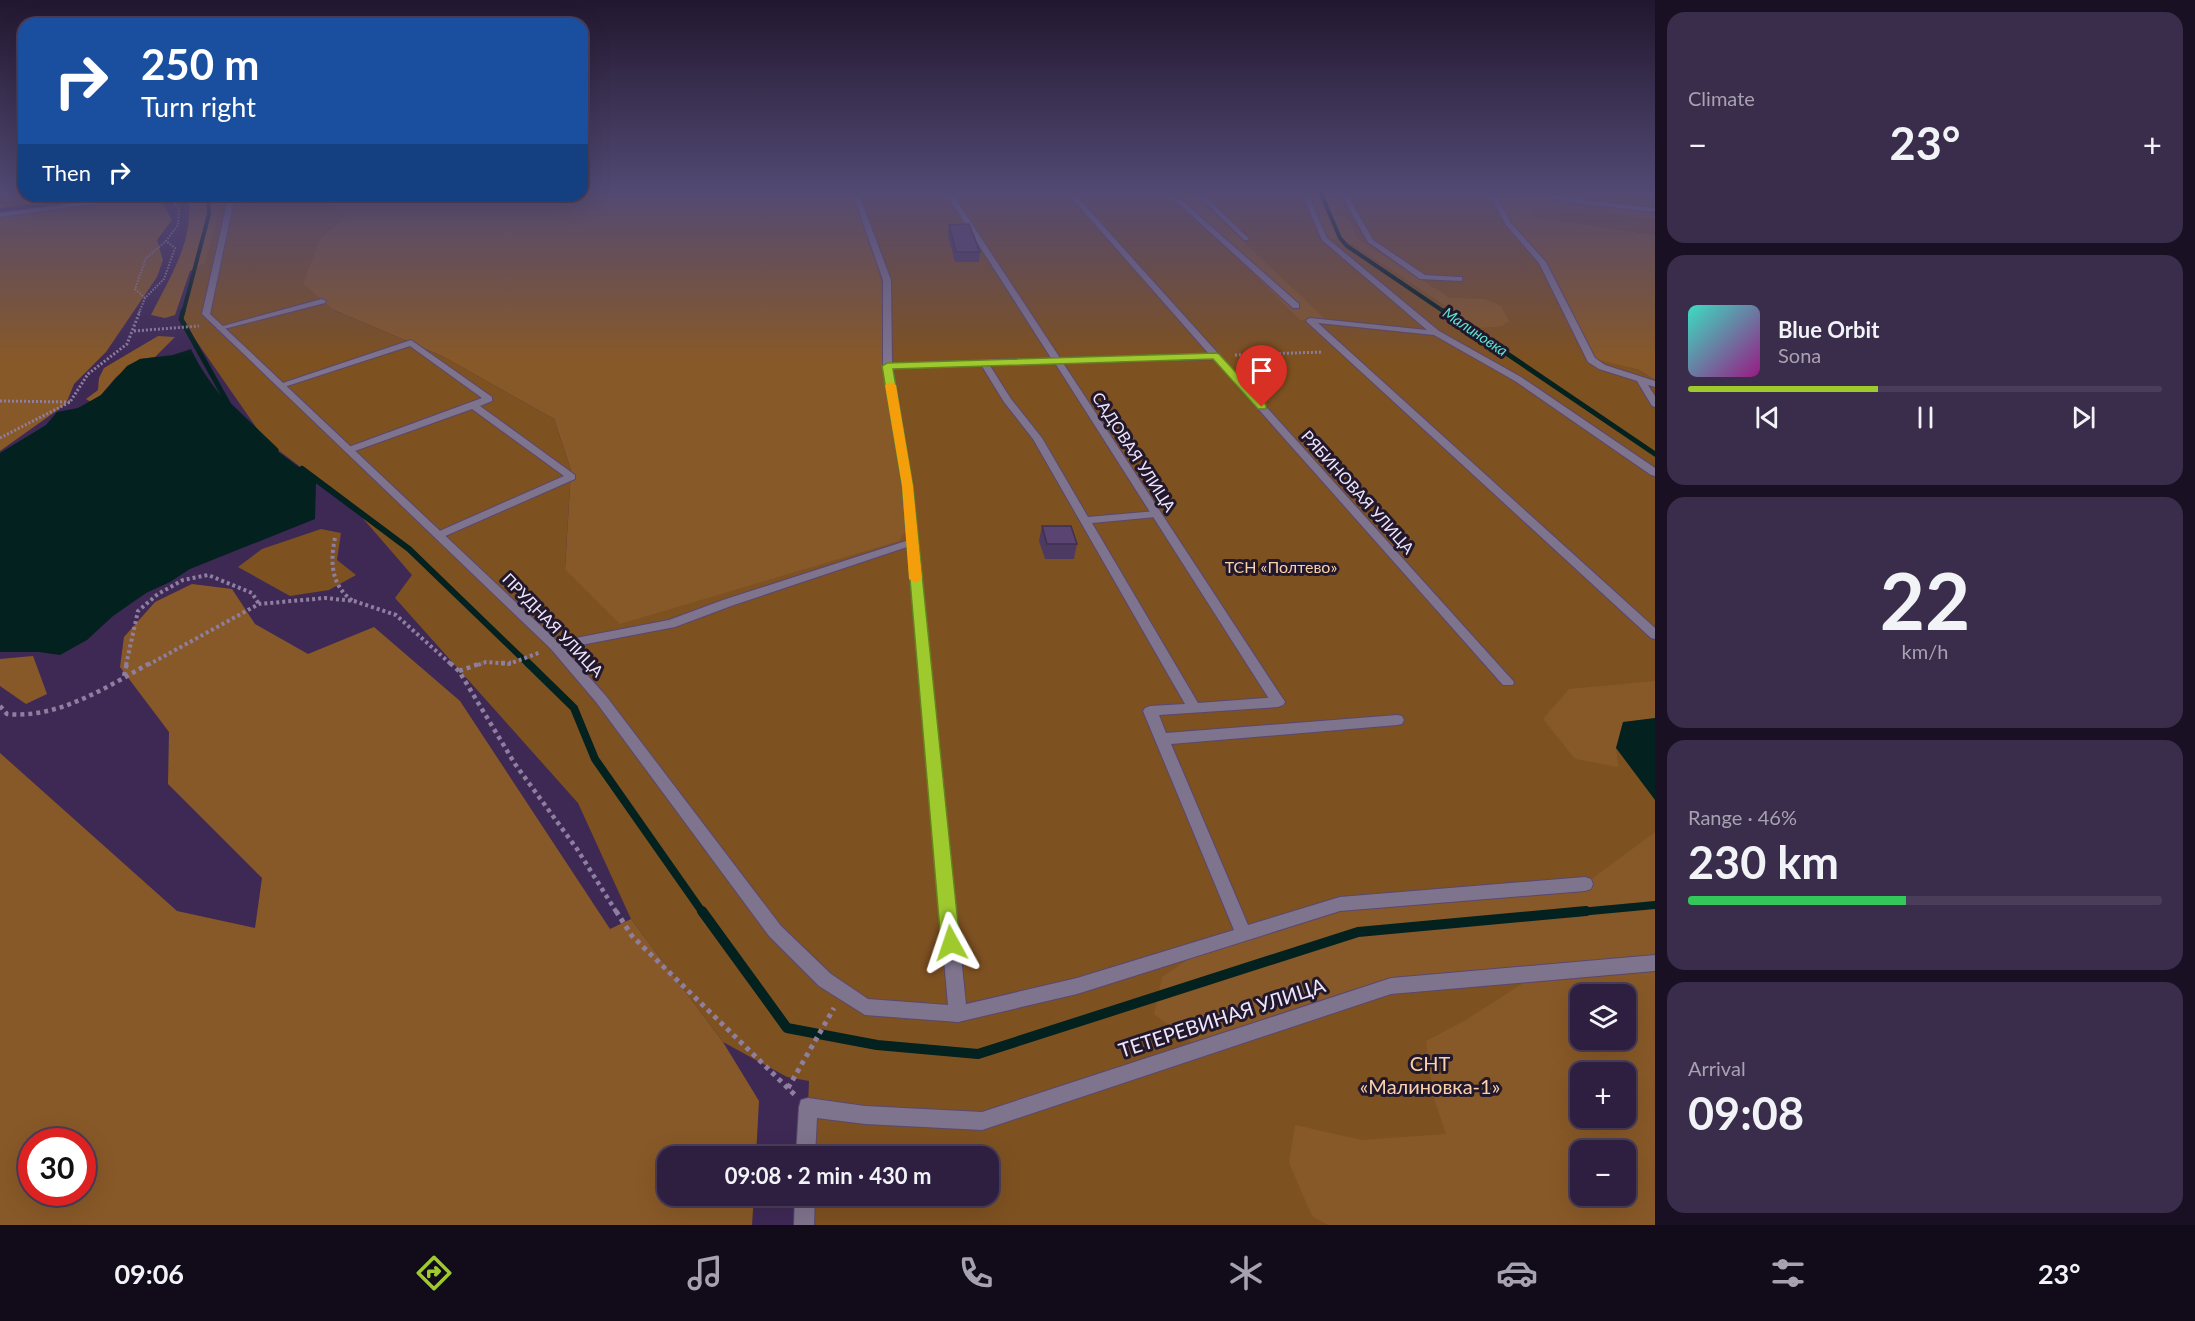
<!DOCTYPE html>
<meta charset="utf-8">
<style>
:root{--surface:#2e1f40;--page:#3a2c4b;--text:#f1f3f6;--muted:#a7a2b1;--line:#493d59;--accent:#9fca2e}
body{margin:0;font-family:Lato,sans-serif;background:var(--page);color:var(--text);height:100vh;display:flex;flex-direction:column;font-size:22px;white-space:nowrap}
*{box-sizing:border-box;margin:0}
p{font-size:20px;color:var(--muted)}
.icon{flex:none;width:33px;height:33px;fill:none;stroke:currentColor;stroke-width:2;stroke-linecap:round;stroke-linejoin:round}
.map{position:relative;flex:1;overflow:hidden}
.panel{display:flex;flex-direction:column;gap:12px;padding:12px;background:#191123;width:540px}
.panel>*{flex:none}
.hud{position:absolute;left:18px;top:18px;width:570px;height:183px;border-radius:18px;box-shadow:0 6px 24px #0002,0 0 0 2px var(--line);background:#1a4fa0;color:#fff;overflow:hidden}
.tools{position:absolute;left:1570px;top:984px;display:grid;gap:12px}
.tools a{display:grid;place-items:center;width:66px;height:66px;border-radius:12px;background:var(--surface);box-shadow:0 6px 24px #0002,0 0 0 2px var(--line);font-size:30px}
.speed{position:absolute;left:18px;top:1128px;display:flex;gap:12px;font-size:30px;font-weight:700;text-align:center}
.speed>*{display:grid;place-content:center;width:78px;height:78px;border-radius:50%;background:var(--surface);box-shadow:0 6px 24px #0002,0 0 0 2px var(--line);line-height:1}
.speed .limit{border:9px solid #d22;background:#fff;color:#111}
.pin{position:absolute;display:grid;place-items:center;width:51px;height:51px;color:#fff;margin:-62px -26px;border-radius:50% 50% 50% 0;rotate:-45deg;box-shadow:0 0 6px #0007}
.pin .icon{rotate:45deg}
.me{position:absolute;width:66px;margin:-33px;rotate:355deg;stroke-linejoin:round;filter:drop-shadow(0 0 4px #0008)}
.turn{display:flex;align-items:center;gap:21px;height:126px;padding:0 24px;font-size:27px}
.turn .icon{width:78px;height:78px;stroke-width:2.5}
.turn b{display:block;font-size:42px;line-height:51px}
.then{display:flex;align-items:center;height:57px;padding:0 24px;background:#0003;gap:12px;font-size:22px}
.big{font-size:45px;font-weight:700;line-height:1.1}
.panel .widget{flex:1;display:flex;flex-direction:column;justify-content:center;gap:9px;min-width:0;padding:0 21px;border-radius:18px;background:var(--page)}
.panel .dial{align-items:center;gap:0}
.dial b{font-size:78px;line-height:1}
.song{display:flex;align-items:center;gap:18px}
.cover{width:72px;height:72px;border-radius:9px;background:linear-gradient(135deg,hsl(170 70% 55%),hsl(310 70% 35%))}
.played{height:6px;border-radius:3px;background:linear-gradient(90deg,var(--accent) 40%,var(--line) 40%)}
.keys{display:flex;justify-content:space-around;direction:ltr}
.heat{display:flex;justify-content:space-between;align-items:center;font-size:33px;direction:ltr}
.charge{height:9px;border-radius:4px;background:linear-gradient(90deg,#34c759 46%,var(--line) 0)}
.trip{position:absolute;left:657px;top:1146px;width:342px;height:60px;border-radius:18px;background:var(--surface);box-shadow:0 6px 24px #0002,0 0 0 2px var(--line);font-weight:700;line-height:60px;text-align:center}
.tabs{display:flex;height:96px;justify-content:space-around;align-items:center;background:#120c1a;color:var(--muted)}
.tabs .icon{width:42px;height:42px}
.tabs .current{color:var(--accent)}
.tabs b{font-size:27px;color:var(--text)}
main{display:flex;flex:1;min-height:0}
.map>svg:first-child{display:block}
.green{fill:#7e5121;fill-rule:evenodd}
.forest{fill:#885928;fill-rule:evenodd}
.water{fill:#03211e}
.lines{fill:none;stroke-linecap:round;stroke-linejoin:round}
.stream-far4{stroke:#03211e;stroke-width:4}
.stream-far3{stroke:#03211e;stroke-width:5}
.stream-far2{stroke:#03211e;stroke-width:6}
.stream-far1{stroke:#03211e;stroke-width:8}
.stream{stroke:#03211e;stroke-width:10}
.service-casing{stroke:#5a4770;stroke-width:2}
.minor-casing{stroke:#5a4770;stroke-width:2}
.path-far4{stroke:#8e7ea0;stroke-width:2;stroke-dasharray:1.5 1.5;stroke-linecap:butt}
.path-far3{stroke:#8e7ea0;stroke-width:3;stroke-dasharray:2 2;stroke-linecap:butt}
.path-far2{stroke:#8e7ea0;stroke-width:4;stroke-dasharray:3 3;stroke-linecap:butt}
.path-far1{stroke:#8e7ea0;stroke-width:4.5;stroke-dasharray:4 4;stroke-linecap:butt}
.path{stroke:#8e7ea0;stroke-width:5;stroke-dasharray:4.5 4.5;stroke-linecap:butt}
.service{fill:#7f748d;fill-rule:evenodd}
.minor{fill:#7f748d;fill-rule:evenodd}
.wall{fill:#4d3a62}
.building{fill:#594472;stroke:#3e3050;stroke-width:1.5}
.route{fill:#9fca2e;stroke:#67831e;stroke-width:1.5}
.slow{fill:#f59e0b}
.labels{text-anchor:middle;stroke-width:6;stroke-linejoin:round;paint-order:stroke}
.far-water-label{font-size:15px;font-style:italic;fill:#5de4d4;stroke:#21182c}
.street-label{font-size:16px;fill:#eee5fb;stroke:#21182c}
.park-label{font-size:16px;fill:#fcd1a9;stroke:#21182c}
.near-street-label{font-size:20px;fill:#eee5fb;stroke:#21182c}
.near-park-label{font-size:20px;fill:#fcd1a9;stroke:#21182c}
</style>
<main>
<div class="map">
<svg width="1655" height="1225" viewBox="0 0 1655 1225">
<rect width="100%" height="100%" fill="#3e2955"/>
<g class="green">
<polygon points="0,189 24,189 24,195 112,195 0,208"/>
<path d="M851,189H1494L1499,204L1542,262L1588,356L1639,370L1655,380V1225H804L805,1196H988V1156H806L809,1081L787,1077L723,1042L631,919L578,803L395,598L412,575L353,507L265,440L181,319L209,214L208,195H316L346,215L320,239L334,310L442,356L554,419L571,470L565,569L874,247ZM1581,994H1626V1040H1581ZM1581,1072H1626V1118H1581ZM1581,1150H1626V1196H1581Z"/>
<polygon points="1502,189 1655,189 1655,235 1536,217 1529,206 1586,211"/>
<polygon points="321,529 341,533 337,560 356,575 329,590 290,596 238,567 262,549"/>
</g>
<g class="forest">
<polygon points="582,189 851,189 874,247 887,311 887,361 911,523 899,541 620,624 565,569 571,470 554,419 442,356 334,310 303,284 320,239 346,215 316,195 582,195"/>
<polygon points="1168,189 1188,189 1324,318 1300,320"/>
<polygon points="1307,189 1333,189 1358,239 1450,298 1485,299 1501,306 1509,321 1502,326 1479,328 1351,243 1327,238"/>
<path d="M1494,189H1508L1528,196L1584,206L1586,212L1530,206L1536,217L1655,235V380L1639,370L1588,357C1574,328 1559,287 1541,261C1524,236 1504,218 1494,189Z"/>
<path d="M187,195H224L205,263L190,271L175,315L165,318L151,315C169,278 197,237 187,195Z"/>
<polygon points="151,197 161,201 172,220 157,240 163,260 157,277 106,352 74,384 66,404 0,451 0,216"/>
<polygon points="1604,207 1655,212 1655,219 1610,214"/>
<polygon points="158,336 175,337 155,357 140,359 116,377 101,395 91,402 86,399 98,390 99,378 104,368"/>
<path d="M192,584L232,589L255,624L308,654L374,627L460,701L610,929L631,919L723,1042L759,1101L756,1156H668V1196H754L752,1225H0V753L177,911L255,928L262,878L168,784L169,732L120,667L124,637L155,602ZM32,1142H82V1192H32Z"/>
<polygon points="33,656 47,694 26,704 0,686 0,659"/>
<polygon points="1655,681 1655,718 1623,722 1616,748 1618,767 1575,759 1543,719 1569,689"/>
<path d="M1655,832V1225H1328L1312,1216L1289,1163L1295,1125L1362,1140L1446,1134L1433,1095L1426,1041L1464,1021L1538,974L1391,986L1200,1049L1154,1014L1162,977L1233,929L1340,904L1585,884ZM1581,994H1626V1040H1581ZM1581,1072H1626V1118H1581ZM1581,1150H1626V1196H1581Z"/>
</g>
<g class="water">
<path d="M191,349C207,384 242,423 272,447C287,459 302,468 316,481L315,519L190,569L170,582L146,593L113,616L87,640L60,655L39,652H0V453L46,425L57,412L78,408L101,395L127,366L140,359L173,355Z"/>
<polygon points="1655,718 1655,800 1616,748 1623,722"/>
</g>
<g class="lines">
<g class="stream-far4">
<polyline points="1319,189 1340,238 1347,246 1446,313"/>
<polyline points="183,313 209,214 208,195"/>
</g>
<g class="stream-far3">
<polyline points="183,311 181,319 229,405 276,450"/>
<polyline points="1444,311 1655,454"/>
</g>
<polyline class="stream-far2" points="302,469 409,549 529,665"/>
<g class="stream-far1">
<polyline points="528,663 574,708 595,759 703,913"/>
<polyline points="1569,913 1655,905"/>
</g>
<polyline class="stream" points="702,911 787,1028 877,1045 978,1054 1358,932 1586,911"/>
<defs>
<g id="service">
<polygon points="1163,189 1169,189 1299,304 1299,308 1293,308"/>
<polygon points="1300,189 1306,189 1327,238 1439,331 1521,377 1655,468 1655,476 1651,475 1515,381 1434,335 1318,323 1655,628 1655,639 1651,638 1307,322 1306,320 1310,318 1427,330 1322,240"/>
<polygon points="1572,189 1578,189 1588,203 1587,204 1583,204"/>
<polygon points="322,299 326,301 325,303 220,330 216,328"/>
<polygon points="411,340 492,397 492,401 480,406 575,475 575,479 443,537 435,537 434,535 435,533 564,476 472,409 352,452 346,452 346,448 482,398 410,346 284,387 278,387 277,385"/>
<polygon points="984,360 987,361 1011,399 1042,438 1088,517 1156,511 1161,514 1156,517 1092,523 1198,703 1278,697 1283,699 1285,702 1283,705 1278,707 1159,715 1166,733 1397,715 1402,716 1404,720 1402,724 1397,725 1171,744 1248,925 1340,897 1585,877 1591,879 1593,884 1591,889 1585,891 1340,911 1077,994 958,1022 952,1020 949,1014 952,1008 958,1006 1077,978 1234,930 1143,711 1145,708 1150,706 1185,704 1033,439 1004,402 980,363"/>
<polygon points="912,539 916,540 918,542 916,544 731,606 675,627 555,650 549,646 555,642 669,620 723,600"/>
</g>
<g id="minor">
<polygon points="851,189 857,189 891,280 892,363 1051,358 943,189 949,189 1060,358 1209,354 1064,189 1070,189 1514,682 1513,685 1503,685 1214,359 1063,363 1283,699 1285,702 1283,705 1273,705 1055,363 893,368 912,486 967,1014 964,1020 958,1022 865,1015 819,986 769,936 596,702 551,649 202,314 229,195 235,195 210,314 559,643 606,696 781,926 831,974 868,999 948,1005 902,486 883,366 883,280"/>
<polygon points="1192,189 1198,189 1248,238 1248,240 1244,240"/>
<polygon points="1338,189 1344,189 1373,240 1425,275 1459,277 1462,277 1462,281 1420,279 1368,242"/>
<polygon points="1486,189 1492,189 1511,223 1546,262 1595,358 1605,365 1655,381 1655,387 1648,385 1655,396 1655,407 1652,406 1637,381 1599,369 1588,362 1539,263 1506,225"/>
<polygon points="1514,189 1524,189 1568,198 1655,208 1655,212 1568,202"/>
<polygon points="141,195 159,195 0,217 0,213"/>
<polygon points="1655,955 1655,971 1391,994 982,1130 865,1124 817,1118 815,1156 796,1156 799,1107 801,1100 808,1098 865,1106 982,1112 1391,978"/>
<polygon points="795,1196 815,1196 814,1225 794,1225"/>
</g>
</defs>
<use href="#service" class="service-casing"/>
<use href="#minor" class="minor-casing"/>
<g class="path-far4">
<polyline points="145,298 135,289 146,258 166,241"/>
<polyline points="139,313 145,298 164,279 175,248 166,241 178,225 179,208 168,196"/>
</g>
<g class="path-far3">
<polyline points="134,331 199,326"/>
<polyline points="1235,355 1323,352"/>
<polyline points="0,401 70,402"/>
<polyline points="0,438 70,402 88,374 127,344 140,311"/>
</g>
<g class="path-far2">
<path d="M335,538C330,562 331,586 353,601"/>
<polyline points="126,665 138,611 158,594 183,580 208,575 252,593 259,604"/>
<polyline points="148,665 259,604 325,598 354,601 396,615 452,665"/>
<polyline points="478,665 486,662 509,664 541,652"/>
</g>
<g class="path-far1">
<polyline points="450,663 459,671 515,764 577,849 617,913"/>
<polyline points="501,663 511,663"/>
<polyline points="459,671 482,663"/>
<polyline points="124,676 127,663"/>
<path d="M0,706L7,714C58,719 107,687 150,663"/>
</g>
<g class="path">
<polyline points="616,911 632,936 795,1095"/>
<polyline points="788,1088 834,1008"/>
</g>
<use href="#service" class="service"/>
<use href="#minor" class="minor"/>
</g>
<g class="wall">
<polygon points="949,225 980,252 979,262 955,262 948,235"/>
<polygon points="1042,526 1077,544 1074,559 1045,559 1039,541"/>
</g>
<g class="building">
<polygon points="969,224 980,252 956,252 949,225"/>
<polygon points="1042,526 1071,526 1077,544 1047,544"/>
</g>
<linearGradient id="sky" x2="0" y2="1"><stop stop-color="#22172f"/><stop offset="0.53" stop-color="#524973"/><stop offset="1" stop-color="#524973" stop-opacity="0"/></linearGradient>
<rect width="1655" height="360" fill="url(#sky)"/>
<polygon class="route" points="1216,353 1219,354 1266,405 1266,409 1258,409 1213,359 893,369 913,486 960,943 957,949 951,952 944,949 941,943 902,486 882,366 887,363"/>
<polygon class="slow" points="891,382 896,385 913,486 922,579 916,583 909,579 902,486 885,385"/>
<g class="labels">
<g class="far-water-label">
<text transform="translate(1475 332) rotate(34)" y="5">Малиновка</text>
</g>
<g class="street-label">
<text transform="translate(1134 452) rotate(57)" y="6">САДОВАЯ УЛИЦА</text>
<text transform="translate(1358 492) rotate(48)" y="6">РЯБИНОВАЯ УЛИЦА</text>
<text transform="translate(553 625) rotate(46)" y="6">ПРУДНАЯ УЛИЦА</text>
</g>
<g class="park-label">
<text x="1281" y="573">ТСН «Полтево»</text>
</g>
<g class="near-street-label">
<text transform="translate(1222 1018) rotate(-18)" y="7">ТЕТЕРЕВИНАЯ УЛИЦА</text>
</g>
<g class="near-park-label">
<text x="1430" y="1071">СНТ<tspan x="1430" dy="23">«Малиновка-1»</tspan></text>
</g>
</g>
</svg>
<div class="tools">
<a><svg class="icon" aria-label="layers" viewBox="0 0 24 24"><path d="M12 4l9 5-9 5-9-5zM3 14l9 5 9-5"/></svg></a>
<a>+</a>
<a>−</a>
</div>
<div class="speed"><div class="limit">30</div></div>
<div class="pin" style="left:1262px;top:407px;background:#d93025"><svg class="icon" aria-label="arrive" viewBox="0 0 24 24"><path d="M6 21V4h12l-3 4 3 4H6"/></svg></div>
<svg class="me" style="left:951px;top:943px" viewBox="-20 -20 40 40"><path d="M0-17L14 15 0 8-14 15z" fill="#9fca2e" stroke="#fff" stroke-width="4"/></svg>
<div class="trip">09:08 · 2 min · 430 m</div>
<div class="hud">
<div class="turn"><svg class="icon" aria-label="right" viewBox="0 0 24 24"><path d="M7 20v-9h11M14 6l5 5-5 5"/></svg><div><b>250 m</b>Turn right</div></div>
<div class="then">Then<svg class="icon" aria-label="right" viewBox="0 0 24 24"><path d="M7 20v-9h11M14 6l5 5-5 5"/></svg></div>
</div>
</div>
<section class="panel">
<div class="widget"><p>Climate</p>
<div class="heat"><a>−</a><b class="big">23°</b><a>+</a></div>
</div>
<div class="widget">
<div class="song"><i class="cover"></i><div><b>Blue Orbit</b><p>Sona</p></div></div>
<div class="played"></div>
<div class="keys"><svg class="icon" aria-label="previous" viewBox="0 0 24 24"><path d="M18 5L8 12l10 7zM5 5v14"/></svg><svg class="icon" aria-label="pause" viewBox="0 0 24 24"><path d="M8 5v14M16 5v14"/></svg><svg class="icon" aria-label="next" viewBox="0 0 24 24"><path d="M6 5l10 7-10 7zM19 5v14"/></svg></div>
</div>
<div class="widget dial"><b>22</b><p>km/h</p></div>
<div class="widget"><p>Range · 46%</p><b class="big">230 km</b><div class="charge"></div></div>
<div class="widget"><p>Arrival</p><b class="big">09:08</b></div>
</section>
</main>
<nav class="tabs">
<b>09:06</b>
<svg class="icon current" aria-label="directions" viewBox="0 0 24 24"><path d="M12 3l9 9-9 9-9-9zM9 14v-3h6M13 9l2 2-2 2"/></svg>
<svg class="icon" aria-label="music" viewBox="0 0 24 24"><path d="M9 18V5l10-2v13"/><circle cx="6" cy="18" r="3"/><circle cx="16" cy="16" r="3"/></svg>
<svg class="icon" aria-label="phone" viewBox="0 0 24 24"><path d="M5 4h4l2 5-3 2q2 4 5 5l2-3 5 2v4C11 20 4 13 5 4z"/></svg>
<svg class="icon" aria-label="climate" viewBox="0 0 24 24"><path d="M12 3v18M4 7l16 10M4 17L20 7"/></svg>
<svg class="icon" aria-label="car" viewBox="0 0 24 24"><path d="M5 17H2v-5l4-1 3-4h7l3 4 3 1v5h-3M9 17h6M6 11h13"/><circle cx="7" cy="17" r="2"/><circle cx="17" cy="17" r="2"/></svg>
<svg class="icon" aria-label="filters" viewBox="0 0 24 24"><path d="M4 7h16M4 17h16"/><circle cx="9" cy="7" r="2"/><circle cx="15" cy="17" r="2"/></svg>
<b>23°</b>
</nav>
